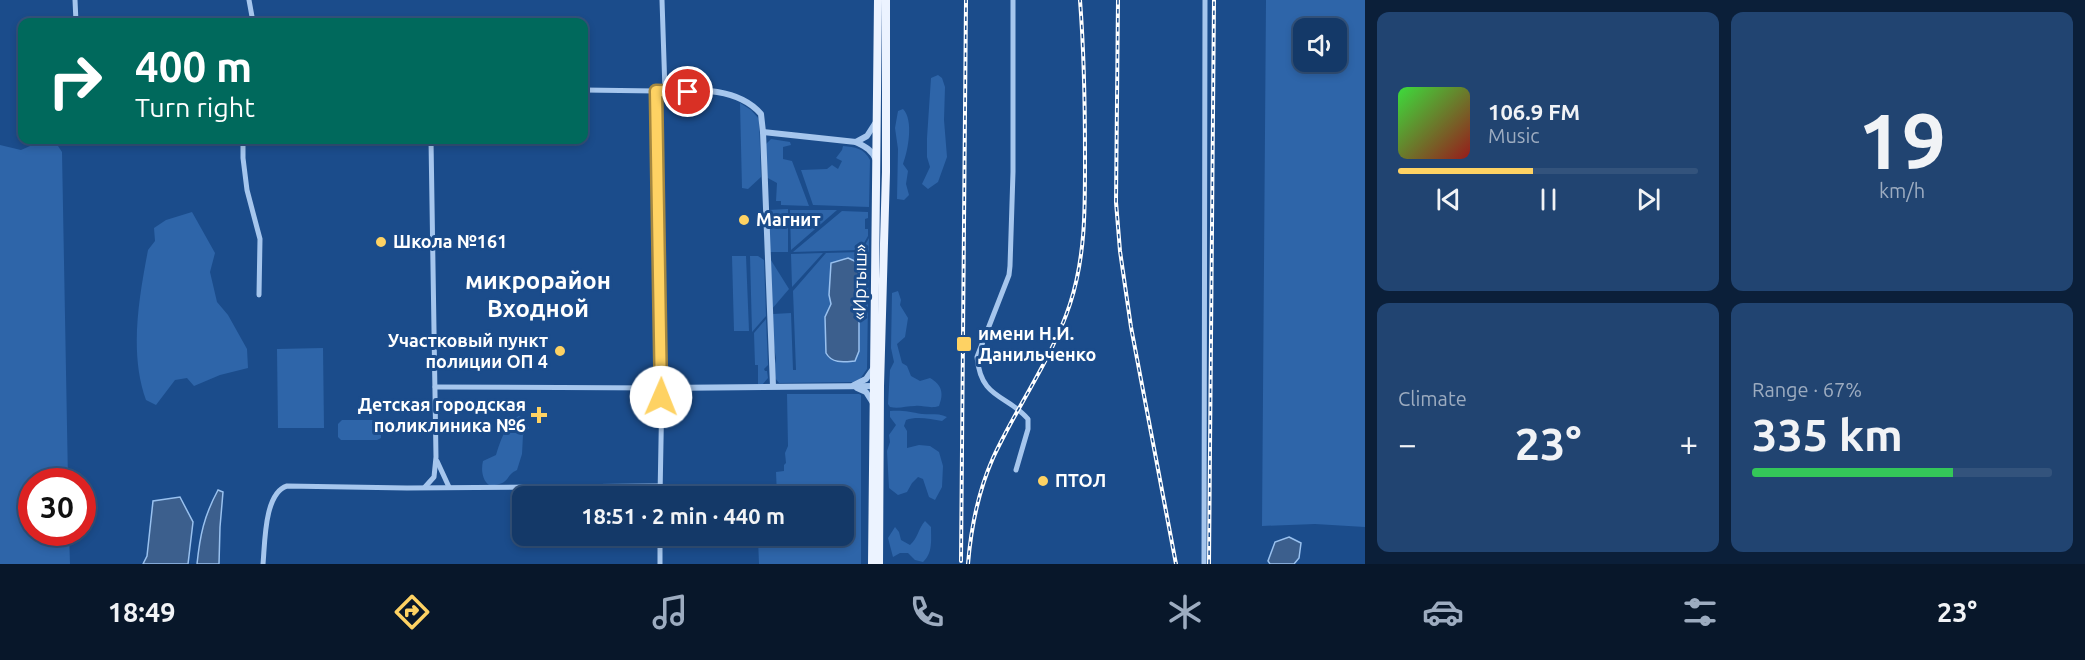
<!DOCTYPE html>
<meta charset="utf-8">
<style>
:root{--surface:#143968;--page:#214471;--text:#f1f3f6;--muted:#9dacc0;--line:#33537c;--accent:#fed263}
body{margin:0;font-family:Ubuntu,sans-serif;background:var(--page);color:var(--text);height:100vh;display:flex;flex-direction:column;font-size:22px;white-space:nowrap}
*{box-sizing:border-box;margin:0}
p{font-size:20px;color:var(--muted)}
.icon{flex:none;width:33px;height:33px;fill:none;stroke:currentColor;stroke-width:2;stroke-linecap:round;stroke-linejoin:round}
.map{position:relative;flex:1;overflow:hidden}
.drawer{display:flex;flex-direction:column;gap:12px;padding:12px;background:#0b1f39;width:720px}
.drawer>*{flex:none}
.banner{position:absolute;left:18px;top:18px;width:570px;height:126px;border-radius:12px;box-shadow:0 3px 9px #0003,0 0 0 2px var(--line);background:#00695c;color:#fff;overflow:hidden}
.controls{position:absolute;left:1293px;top:18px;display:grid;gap:12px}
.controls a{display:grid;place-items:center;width:54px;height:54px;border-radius:12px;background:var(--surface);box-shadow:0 3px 9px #0003,0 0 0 2px var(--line);font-size:30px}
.speed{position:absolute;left:18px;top:468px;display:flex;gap:12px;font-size:30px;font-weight:700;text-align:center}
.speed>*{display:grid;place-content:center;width:78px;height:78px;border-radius:50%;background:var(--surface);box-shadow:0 3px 9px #0003,0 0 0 2px var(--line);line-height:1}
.speed .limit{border:9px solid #d22;background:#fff;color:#111}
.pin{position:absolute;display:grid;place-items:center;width:51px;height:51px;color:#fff;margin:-26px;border:3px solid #fff;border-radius:50%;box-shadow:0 2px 6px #0007}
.me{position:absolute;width:66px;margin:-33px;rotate:1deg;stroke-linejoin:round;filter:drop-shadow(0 0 4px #0008)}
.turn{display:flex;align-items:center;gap:21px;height:126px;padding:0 18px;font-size:27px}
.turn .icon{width:78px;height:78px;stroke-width:2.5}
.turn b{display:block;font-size:42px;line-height:51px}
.big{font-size:45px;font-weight:600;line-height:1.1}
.drawer .widget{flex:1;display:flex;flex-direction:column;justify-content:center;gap:9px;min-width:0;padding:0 21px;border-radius:12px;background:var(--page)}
.drawer .dial{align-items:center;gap:0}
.dial b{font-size:78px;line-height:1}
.song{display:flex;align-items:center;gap:18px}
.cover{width:72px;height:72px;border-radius:9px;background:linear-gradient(135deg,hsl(120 70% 55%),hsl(0 70% 35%))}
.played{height:6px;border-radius:3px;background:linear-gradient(90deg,var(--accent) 45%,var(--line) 45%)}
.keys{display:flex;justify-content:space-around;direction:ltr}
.heat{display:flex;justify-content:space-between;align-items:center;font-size:33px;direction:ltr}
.charge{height:9px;border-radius:4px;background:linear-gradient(90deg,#34c759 67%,var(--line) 0)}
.drawer .tiles{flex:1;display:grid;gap:12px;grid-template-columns:repeat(2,1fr)}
.trip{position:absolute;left:512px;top:486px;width:342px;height:60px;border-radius:12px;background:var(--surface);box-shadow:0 3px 9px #0003,0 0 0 2px var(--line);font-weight:600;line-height:60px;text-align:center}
.tab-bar{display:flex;height:96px;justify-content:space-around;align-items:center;background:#08172a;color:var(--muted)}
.tab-bar .icon{width:42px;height:42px}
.tab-bar .active{color:var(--accent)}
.tab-bar b{font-size:27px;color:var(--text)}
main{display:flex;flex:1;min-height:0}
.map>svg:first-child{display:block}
.green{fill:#2e65a9;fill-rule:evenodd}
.water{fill:#3c5f8d;stroke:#99c1ef;stroke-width:1.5}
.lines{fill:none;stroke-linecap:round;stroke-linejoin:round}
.minor{stroke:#a6c6ed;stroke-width:5}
.tertiary{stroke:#a6c6ed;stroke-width:6}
.primary{stroke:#ecf3ff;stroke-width:8}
.rail-casing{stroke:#fff;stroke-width:4}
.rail{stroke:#1b4c8b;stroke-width:1.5;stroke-dasharray:4.5;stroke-linecap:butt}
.route-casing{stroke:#a58840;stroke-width:15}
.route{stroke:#fed263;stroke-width:10}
.poi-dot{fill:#fed263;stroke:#1b4c8b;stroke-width:2}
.labels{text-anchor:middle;stroke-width:6;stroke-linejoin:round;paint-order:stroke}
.poi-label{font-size:18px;font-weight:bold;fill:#fff;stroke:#1b4c8b;text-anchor:start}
.street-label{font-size:18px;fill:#fff;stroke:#1b4c8b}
.district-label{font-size:24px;font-weight:bold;fill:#fff;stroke:#1b4c8b}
</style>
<main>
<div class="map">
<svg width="1365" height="564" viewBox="0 0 1365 564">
<rect width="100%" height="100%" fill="#1b4c8b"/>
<g class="green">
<path d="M1266,0H1365V527L1315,524L1262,526ZM1304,28H1336V62H1304Z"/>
<polygon points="938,75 942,78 945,87 944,120 947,157 938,182 928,189 922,184 930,167 927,157 927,138 931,78"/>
<polygon points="740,103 751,110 759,119 761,177 748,189 742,188"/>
<path d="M903,109C914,120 908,151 903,164L908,171L906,184L909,195L904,200L897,199L898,149L895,128L898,111Z"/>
<polygon points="771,139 790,142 791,145 783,147 783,159 792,161 809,206 781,205 781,201 776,201 777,183 766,177 766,144"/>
<polygon points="40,144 58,146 62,152 68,481 32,482 32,532 69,533 70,564 0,564 0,145 21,150 30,146"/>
<path d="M843,146C855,147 864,148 870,160L869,207L813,205L801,170L827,169L832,165L838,169L842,161L836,158L842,150Z"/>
<polygon points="788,209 788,252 769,252 768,210"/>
<polygon points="790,210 837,210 791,250"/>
<polygon points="842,211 868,212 868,218 865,219 865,229 868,229 868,236 860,250 793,252"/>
<path d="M192,212L215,253L210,272L217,302L228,315L247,349L248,368L220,375L194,386L187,378L175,380L156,405L146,400C129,353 139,298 148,250L155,241L154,228L166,220Z"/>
<polygon points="869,238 867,369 860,379 853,382 779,383 775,378 774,369 776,358 773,342 773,314 791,313 793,370 796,370 793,291 826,253 861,252"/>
<polygon points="823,253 792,287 791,254"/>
<polygon points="732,256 746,256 749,331 734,331"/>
<polygon points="750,256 758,256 764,260 766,316 752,332"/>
<polygon points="769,257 789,289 771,310"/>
<path d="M898,291L901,300L900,305L908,318L905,337L897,344L902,363L907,366L911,376L920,381L930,378C942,385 944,393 939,406C930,409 923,405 915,406C906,406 899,409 890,407L888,404L890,370L894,362L891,348L892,293Z"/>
<polygon points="766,319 768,365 764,369 765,371 767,371 768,378 762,385 758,384 758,365 755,365 754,333"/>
<polygon points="323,348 324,428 278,428 277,349"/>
<polygon points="787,394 859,394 861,395 861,564 759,564 758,539 772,539 773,536 843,536 843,496 777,496 776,472 784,471 784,465 786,463 785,453 788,446"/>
<path d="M890,411C903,410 910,412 922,414C931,415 939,413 947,417L942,421C930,419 917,416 906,420L904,426L907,431V448L919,445L930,446L939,452L943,466L942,487L935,500L929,497L923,479L918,477L912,483L907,492L898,495L889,488L887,451L890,442L889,435L896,425L890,417Z"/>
<path d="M519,416L523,418L529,428L523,435L522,454L517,470C504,476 511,485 489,485C482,480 481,469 483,461L496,455C500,442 506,423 519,416Z"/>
<polygon points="342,420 379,420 381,423 381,438 377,440 341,440 338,437 338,424"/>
<path d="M925,521L931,527C931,540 933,553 923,562L915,560L908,553H900L893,557L888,538L895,527L899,532L901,540L910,545C918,538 918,529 925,521Z"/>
</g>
<g class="water">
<path d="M848,258L859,263V351L855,361C844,362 832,364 826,353L825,317L831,304L829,295L831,263Z"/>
<path d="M218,490L223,492L220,527L219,564H197C200,535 204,516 218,490Z"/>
<polygon points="180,497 193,522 188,564 143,564 147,556 153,501"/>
<polygon points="1289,537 1301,543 1299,558 1294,564 1270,564 1268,561 1275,542"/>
</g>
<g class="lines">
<g class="minor">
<polyline points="75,0 76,22"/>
<polyline points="249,0 253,22"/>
<polyline points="662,0 665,91"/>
<path d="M1013,0V172L1010,266L1009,275L977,357C981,400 1007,394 1028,419V429L1016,470"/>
<polyline points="584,90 656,91 662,388 660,496"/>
<polyline points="243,140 243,158 247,190 260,239 259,295"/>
<polyline points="435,387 662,388"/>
<polyline points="437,461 449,487"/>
<polyline points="425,487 434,477 436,457 431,140"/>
<path d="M263,564C265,544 264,493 287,486L407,488L660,486"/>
<polyline points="660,564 660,536"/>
<polyline points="1204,564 1205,0"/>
</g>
<g class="tertiary">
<path d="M656,91C690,90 736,85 761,114L763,132L773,386"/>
<path d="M763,132L856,142C866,147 872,150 876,160"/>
<polyline points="856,142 867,136 876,122"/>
<polyline points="854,385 866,379 873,369"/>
<polyline points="662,388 877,386"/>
<polyline points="857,388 866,392 873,403"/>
</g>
<g class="primary">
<polyline points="872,564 878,0"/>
<polyline points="879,564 880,386 886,172 886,0"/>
</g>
<defs>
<g id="rail">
<polyline points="1118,0 1116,202 1120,251 1131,327 1176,564"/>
<polyline points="961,561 966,0"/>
<path d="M968,564C971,527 978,492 993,458C1017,406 1052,359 1070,304C1086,255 1085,205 1085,155C1085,103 1084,52 1080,0"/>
<polyline points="1209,564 1214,0"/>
</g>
</defs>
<use href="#rail" class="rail-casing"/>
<use href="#rail" class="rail"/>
</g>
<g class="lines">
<defs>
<polyline id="route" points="661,397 656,91 688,92"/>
</defs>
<use href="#route" class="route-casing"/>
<use href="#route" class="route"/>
</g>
<g class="poi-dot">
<circle cx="744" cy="220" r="6"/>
<circle cx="381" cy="242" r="6"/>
<rect x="956" y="336" width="16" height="16" rx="3"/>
<circle cx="560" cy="351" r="6"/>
<path d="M536 406h6v6h6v6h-6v6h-6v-6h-6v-6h6z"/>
<circle cx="1043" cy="481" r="6"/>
</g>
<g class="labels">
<g class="poi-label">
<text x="756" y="226">Магнит</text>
<text x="393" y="248">Школа №161</text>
<text x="978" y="340">имени Н.И.<tspan x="978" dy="21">Данильченко</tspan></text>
<text x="548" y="347" text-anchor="end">Участковый пункт<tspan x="548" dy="21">полиции ОП 4</tspan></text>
<text x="526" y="411" text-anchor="end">Детская городская<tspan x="526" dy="21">поликлиника №6</tspan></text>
<text x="1055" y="487">ПТОЛ</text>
</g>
<g class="street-label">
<text transform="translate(860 282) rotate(-89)" y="6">«Иртыш»</text>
</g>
<g class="district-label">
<text x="538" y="289">микрорайон<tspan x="538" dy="28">Входной</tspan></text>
</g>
</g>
</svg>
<div class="controls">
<a><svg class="icon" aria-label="sound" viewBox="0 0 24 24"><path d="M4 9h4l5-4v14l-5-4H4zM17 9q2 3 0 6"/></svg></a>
</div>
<div class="speed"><div class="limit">30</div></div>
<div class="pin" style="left:688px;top:92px;background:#d93025"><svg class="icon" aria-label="arrive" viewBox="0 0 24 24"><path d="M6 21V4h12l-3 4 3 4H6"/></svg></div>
<svg class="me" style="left:661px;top:397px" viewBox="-20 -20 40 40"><circle r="19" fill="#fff"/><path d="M0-13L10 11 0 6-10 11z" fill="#fed263"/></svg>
<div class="trip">18:51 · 2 min · 440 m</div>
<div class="banner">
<div class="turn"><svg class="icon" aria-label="right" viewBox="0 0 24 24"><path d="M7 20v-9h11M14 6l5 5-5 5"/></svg><div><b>400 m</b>Turn right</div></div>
</div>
</div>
<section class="drawer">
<div class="tiles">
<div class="widget">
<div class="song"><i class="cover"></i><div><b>106.9 FM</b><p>Music</p></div></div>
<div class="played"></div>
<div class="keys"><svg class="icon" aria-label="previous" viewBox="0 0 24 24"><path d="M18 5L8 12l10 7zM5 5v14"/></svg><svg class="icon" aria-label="pause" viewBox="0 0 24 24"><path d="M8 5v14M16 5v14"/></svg><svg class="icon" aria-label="next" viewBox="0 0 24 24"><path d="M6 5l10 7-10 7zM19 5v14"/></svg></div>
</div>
<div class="widget dial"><b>19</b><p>km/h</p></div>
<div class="widget"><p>Climate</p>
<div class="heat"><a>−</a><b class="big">23°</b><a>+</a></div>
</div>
<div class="widget"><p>Range · 67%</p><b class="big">335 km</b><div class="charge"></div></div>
</div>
</section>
</main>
<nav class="tab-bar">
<b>18:49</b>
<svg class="icon active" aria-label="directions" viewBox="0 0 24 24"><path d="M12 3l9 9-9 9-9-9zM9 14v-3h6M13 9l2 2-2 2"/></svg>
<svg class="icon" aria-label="music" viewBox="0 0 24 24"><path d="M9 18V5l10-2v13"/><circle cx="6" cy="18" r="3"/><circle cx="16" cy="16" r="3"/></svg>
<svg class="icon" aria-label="phone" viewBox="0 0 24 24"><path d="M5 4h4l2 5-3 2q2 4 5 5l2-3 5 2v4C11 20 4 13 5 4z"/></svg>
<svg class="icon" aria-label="climate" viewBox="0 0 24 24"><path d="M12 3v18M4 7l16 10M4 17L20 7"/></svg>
<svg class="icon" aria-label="car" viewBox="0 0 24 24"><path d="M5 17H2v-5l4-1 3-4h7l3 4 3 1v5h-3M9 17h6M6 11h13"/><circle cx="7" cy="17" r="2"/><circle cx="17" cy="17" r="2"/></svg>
<svg class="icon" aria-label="filters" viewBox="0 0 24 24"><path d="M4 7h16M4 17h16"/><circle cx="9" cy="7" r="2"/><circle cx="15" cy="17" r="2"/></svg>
<b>23°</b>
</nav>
